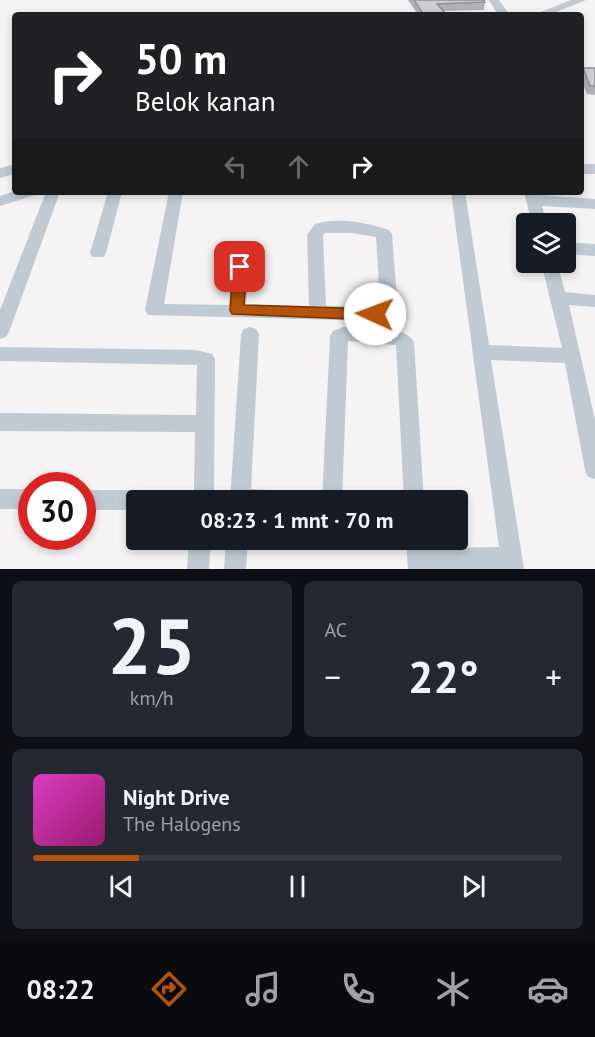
<!DOCTYPE html>
<html lang="id">
<meta charset="utf-8">
<style>
:root{--surface:#171b24;--page:#242831;--text:#f1f3f6;--muted:#9ea1a6;--line:#363941;--accent:#b45309}
body{margin:0;font-family:"PT Sans",sans-serif;background:var(--page);color:var(--text);height:100vh;display:flex;flex-direction:column;font-size:22px;white-space:nowrap}
*{box-sizing:border-box;margin:0}
p{font-size:20px;color:var(--muted)}
.icon{flex:none;width:33px;height:33px;fill:none;stroke:currentColor;stroke-width:2;stroke-linecap:round;stroke-linejoin:round}
.map{position:relative;height:569px;overflow:hidden}
.side{display:flex;flex-direction:column;gap:12px;padding:12px;background:#0d0f14;flex:1}
.side>*{flex:none}
.guide{position:absolute;left:12px;top:12px;width:572px;height:183px;border-radius:6px;box-shadow:0 3px 9px #0003;background:#202124;color:#fff;overflow:hidden}
.fabs{position:absolute;left:516px;top:213px;display:grid;gap:12px}
.fabs a{display:grid;place-items:center;width:60px;height:60px;border-radius:6px;background:var(--surface);box-shadow:0 3px 9px #0003;font-size:30px}
.speed{position:absolute;left:18px;top:472px;display:flex;gap:12px;font-size:30px;font-weight:700;text-align:center}
.speed>*{display:grid;place-content:center;width:78px;height:78px;border-radius:50%;background:var(--surface);box-shadow:0 3px 9px #0003;line-height:1}
.speed .limit{border:9px solid #d22;background:#fff;color:#111}
.pin{position:absolute;display:grid;place-items:center;width:51px;height:51px;color:#fff;margin:-26px;border-radius:12px;box-shadow:0 3px 9px #0006}
.me{position:absolute;width:66px;margin:-33px;rotate:272deg;stroke-linejoin:round;filter:drop-shadow(0 0 4px #0008)}
.turn{display:flex;align-items:center;gap:21px;height:126px;padding:0 24px;font-size:27px}
.turn .icon{width:78px;height:78px;stroke-width:2.5}
.turn b{display:block;font-size:42px;line-height:51px}
.lanes{display:flex;align-items:center;height:57px;padding:0 24px;background:#0003;justify-content:center;gap:30px;direction:ltr}
.lanes .off{opacity:.35}
.big{font-size:45px;font-weight:800;line-height:1.1}
.side .tile{flex:1;display:flex;flex-direction:column;justify-content:center;gap:9px;min-width:0;padding:0 21px;border-radius:9px;background:var(--page)}
.side .dial{align-items:center;gap:0}
.dial b{font-size:78px;line-height:1}
.song{display:flex;align-items:center;gap:18px}
.cover{width:72px;height:72px;border-radius:9px;background:linear-gradient(135deg,hsl(310 70% 55%),hsl(320 70% 35%))}
.played{height:6px;border-radius:3px;background:linear-gradient(90deg,var(--accent) 20%,var(--line) 20%)}
.keys{display:flex;justify-content:space-around;direction:ltr}
.heat{display:flex;justify-content:space-between;align-items:center;font-size:33px;direction:ltr}
.side .tiles{flex:1;display:grid;gap:12px;grid-template-columns:1fr 1fr}
.tile:last-child{grid-column:span 2}
.trip{position:absolute;left:126px;top:490px;width:342px;height:60px;border-radius:6px;background:var(--surface);box-shadow:0 3px 9px #0003;font-weight:800;line-height:60px;text-align:center}
.tabs{display:flex;height:96px;justify-content:space-around;align-items:center;background:#090b0e;color:var(--muted)}
.tabs .icon{width:42px;height:42px}
.tabs .active{color:var(--accent)}
.tabs b{font-size:27px;color:var(--text)}
.map>svg:first-child{display:block}
.lines{fill:none;stroke-linecap:round;stroke-linejoin:round}
.street{fill:#c1cad2;fill-rule:evenodd}
.wall{fill:#b0b2b7}
.building{fill:#cdcfd5;stroke:#909195;stroke-width:1.5}
.route{fill:#b45309;stroke:#753606;stroke-width:1.5}
</style>
<div class="map">
<svg width="595" height="569" viewBox="0 0 595 569">
<rect width="100%" height="100%" fill="#f5f3f3"/>
<g class="lines">
<g class="street">
<polygon points="489,0 499,0 510,15 498,15"/>
<polygon points="571,0 586,0 549,15 533,15"/>
<polygon points="15,164 15,174 0,178 0,168"/>
<rect x="580" y="164" width="15" height="10"/>
<polygon points="15,191 15,192 37,192 35,195 0,206 0,196"/>
<polygon points="46,192 60,192 9,332 6,337 0,339 0,310"/>
<polygon points="108,192 122,192 106,253 104,257 92,257 90,253"/>
<path d="M169,192H183L164,304L229,305L234,245L236,241H248L250,245L246,305L309,306L307,235L315,224C338,217 366,222 389,230L392,234L397,301L387,316L375,321L148,315L145,310ZM325,233H352L376,237L380,300L375,306H326L323,236Z"/>
<polygon points="451,192 465,192 489,345 562,348 541,262 557,262 565,292 595,295 595,307 569,305 595,420 595,479 588,477 585,470 565,363 491,360 524,569 408,569 406,540 428,540 429,548 499,547"/>
<polygon points="524,192 538,192 539,195 595,199 595,209 542,206 547,224 532,224"/>
<polygon points="566,242 595,244 595,256 566,254"/>
<polygon points="250,327 256,329 259,334 251,489 287,491 294,494 297,501 230,501 241,334 244,329"/>
<path d="M343,327C362,328 405,324 414,342L424,501H404L396,345L348,341L342,501H322L330,336L333,331Z"/>
<polygon points="0,347 196,350 212,354 215,359 214,501 136,501 136,510 82,510 82,490 194,490 195,432 0,431 0,413 196,415 197,365 0,361"/>
<rect x="0" y="489" width="32" height="20"/>
<polygon points="189,540 211,540 209,569 187,569"/>
<polygon points="226,540 248,540 246,569 224,569"/>
</g>
</g>
<g class="wall">
<polygon points="408,0 484,0 485,2 484,10 444,11 447,15 418,15"/>
<polygon points="583,68 595,68 595,95 587,94 580,77"/>
</g>
<g class="building">
<polygon points="414,0 484,0 485,2 437,4 447,15 424,15"/>
<polygon points="583,68 595,68 595,86 590,86"/>
</g>
<polygon class="route" points="240,262 247,267 244,305 375,309 380,310 382,314 380,318 375,320 232,314 230,310 233,267"/>
</svg>
<div class="fabs">
<a><svg class="icon" aria-label="layers" viewBox="0 0 24 24"><path d="M12 4l9 5-9 5-9-5zM3 14l9 5 9-5"/></svg></a>
</div>
<div class="speed"><div class="limit">30</div></div>
<div class="pin" style="left:240px;top:267px;background:#d93025"><svg class="icon" aria-label="arrive" viewBox="0 0 24 24"><path d="M6 21V4h12l-3 4 3 4H6"/></svg></div>
<svg class="me" style="left:375px;top:314px" viewBox="-20 -20 40 40"><circle r="19" fill="#fff"/><path d="M0-13L10 11 0 6-10 11z" fill="#b45309"/></svg>
<div class="trip">08:23 · 1 mnt · 70 m</div>
<div class="guide">
<div class="turn"><svg class="icon" aria-label="right" viewBox="0 0 24 24"><path d="M7 20v-9h11M14 6l5 5-5 5"/></svg><div><b>50 m</b>Belok kanan</div></div>
<div class="lanes"><svg class="icon off" aria-label="left" viewBox="0 0 24 24"><path d="M17 20v-9H6M10 6l-5 5 5 5"/></svg><svg class="icon off" aria-label="ahead" viewBox="0 0 24 24"><path d="M12 20V5M6 11l6-6 6 6"/></svg><svg class="icon" aria-label="right" viewBox="0 0 24 24"><path d="M7 20v-9h11M14 6l5 5-5 5"/></svg></div>
</div>
</div>
<section class="side">
<div class="tiles">
<div class="tile dial"><b>25</b><p>km/h</p></div>
<div class="tile"><p>AC</p>
<div class="heat"><a>−</a><b class="big">22°</b><a>+</a></div>
</div>
<div class="tile">
<div class="song"><i class="cover"></i><div><b>Night Drive</b><p>The Halogens</p></div></div>
<div class="played"></div>
<div class="keys"><svg class="icon" aria-label="previous" viewBox="0 0 24 24"><path d="M18 5L8 12l10 7zM5 5v14"/></svg><svg class="icon" aria-label="pause" viewBox="0 0 24 24"><path d="M8 5v14M16 5v14"/></svg><svg class="icon" aria-label="next" viewBox="0 0 24 24"><path d="M6 5l10 7-10 7zM19 5v14"/></svg></div>
</div>
</div>
</section>
<nav class="tabs">
<b>08:22</b>
<svg class="icon active" aria-label="directions" viewBox="0 0 24 24"><path d="M12 3l9 9-9 9-9-9zM9 14v-3h6M13 9l2 2-2 2"/></svg>
<svg class="icon" aria-label="music" viewBox="0 0 24 24"><path d="M9 18V5l10-2v13"/><circle cx="6" cy="18" r="3"/><circle cx="16" cy="16" r="3"/></svg>
<svg class="icon" aria-label="phone" viewBox="0 0 24 24"><path d="M5 4h4l2 5-3 2q2 4 5 5l2-3 5 2v4C11 20 4 13 5 4z"/></svg>
<svg class="icon" aria-label="climate" viewBox="0 0 24 24"><path d="M12 3v18M4 7l16 10M4 17L20 7"/></svg>
<svg class="icon" aria-label="car" viewBox="0 0 24 24"><path d="M5 17H2v-5l4-1 3-4h7l3 4 3 1v5h-3M9 17h6M6 11h13"/><circle cx="7" cy="17" r="2"/><circle cx="17" cy="17" r="2"/></svg>
</nav>
